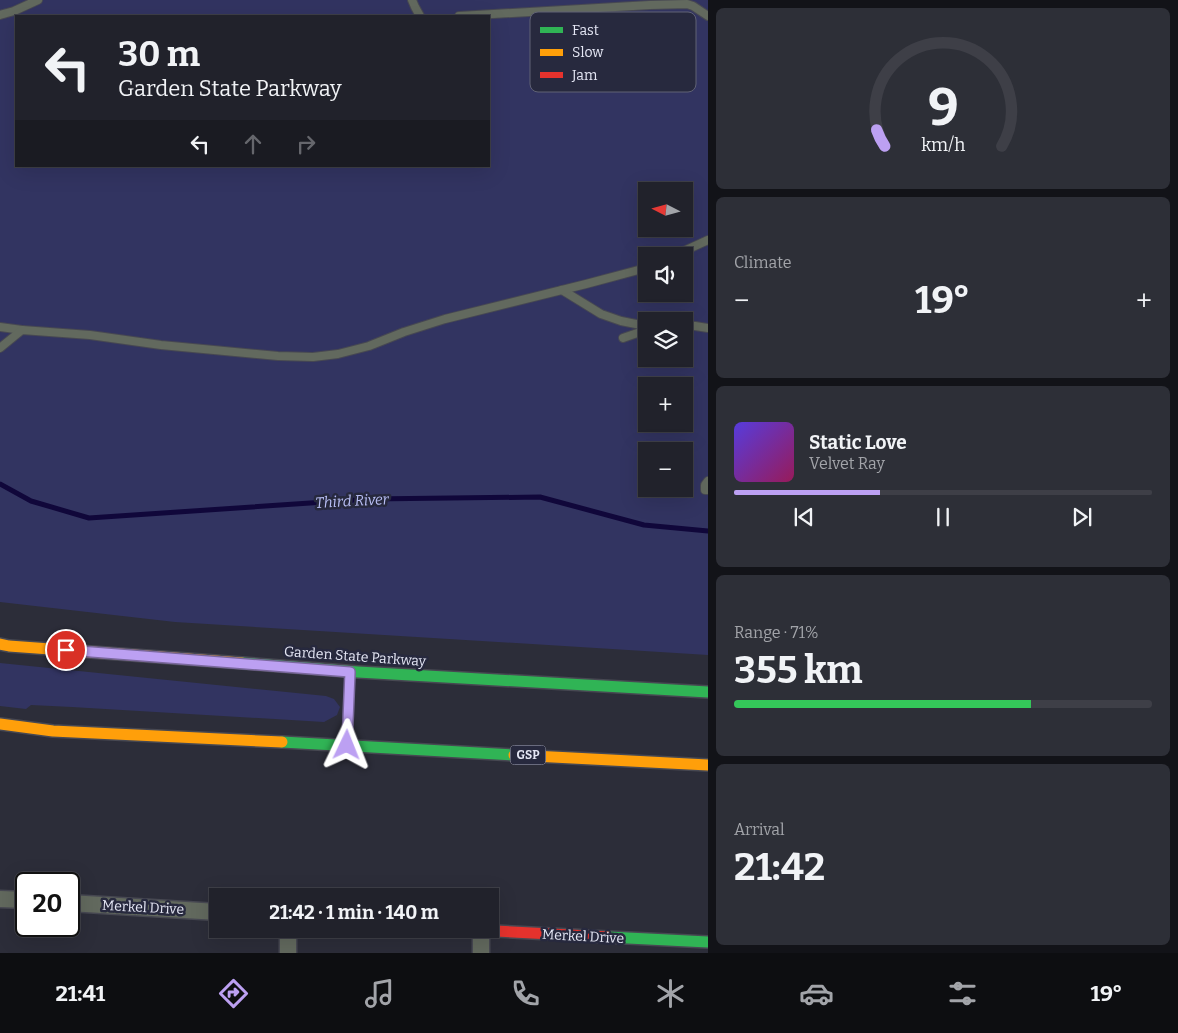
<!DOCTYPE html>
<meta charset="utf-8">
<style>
:root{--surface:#21222b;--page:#2d2f37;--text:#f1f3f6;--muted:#a2a4a9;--line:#3e3f47;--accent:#bca0f2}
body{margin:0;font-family:Bitter,serif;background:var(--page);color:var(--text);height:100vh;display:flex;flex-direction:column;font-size:19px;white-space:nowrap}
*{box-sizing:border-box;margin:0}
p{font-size:16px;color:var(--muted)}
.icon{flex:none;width:28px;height:28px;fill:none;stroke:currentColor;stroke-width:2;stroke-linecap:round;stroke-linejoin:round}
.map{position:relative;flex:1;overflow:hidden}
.panel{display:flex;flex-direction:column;gap:8px;padding:8px;background:#121318;width:470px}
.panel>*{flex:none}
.top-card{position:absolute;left:15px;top:15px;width:475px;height:152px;border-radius:0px;box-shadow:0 5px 20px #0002,0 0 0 1px var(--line);background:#21222b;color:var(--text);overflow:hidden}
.needle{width:32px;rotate:276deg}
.fabs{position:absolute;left:638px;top:182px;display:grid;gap:10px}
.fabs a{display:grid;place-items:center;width:55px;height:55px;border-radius:0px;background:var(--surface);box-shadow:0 5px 20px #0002,0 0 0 1px var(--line);font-size:25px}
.speed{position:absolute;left:15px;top:872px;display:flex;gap:10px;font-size:25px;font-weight:700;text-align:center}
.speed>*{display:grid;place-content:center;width:65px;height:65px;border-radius:50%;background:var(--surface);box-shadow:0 5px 20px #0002,0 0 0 1px var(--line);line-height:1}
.speed .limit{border:2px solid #111;border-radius:8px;background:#fff;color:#111}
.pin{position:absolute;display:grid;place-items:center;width:42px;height:42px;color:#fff;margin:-21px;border:2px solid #fff;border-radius:50%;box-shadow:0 1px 5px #0007}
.me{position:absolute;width:55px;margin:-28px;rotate:2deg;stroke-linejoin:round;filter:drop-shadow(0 0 4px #0008)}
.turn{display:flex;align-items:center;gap:18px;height:105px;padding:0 20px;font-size:22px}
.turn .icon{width:65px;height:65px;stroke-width:2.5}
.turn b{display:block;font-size:35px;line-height:42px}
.lanes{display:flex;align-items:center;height:48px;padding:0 20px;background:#0003;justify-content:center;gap:25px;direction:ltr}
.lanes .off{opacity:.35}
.big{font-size:38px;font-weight:700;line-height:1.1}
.panel .widget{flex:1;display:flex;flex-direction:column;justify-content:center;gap:8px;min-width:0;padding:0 18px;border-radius:8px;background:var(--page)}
.panel .dial{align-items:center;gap:0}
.dial svg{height:130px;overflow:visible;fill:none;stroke:var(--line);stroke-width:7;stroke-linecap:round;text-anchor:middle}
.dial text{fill:var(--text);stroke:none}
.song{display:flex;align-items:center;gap:15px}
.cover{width:60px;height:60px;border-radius:8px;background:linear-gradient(135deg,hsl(250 70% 55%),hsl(330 70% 35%))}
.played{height:5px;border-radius:2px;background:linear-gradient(90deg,var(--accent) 35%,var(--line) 35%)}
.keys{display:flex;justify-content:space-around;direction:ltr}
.heat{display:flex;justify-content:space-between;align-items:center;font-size:28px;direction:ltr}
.charge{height:8px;border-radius:4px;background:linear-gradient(90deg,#34c759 71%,var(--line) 0)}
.trip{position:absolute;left:209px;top:888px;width:290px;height:50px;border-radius:0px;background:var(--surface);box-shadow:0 5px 20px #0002,0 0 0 1px var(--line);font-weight:700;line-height:50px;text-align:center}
.tabs{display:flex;height:80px;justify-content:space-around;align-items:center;background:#0d0e11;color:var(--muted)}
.tabs .icon{width:35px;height:35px}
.tabs .selected{color:var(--accent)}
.tabs b{font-size:22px;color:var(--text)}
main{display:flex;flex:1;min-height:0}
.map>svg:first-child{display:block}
.green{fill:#323461;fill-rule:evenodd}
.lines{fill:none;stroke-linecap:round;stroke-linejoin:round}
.stream{stroke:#10073a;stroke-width:5}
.lane-casing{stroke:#474852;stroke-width:10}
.street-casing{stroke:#474852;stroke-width:19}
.fast-casing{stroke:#474852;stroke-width:14}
.slow-casing{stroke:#474852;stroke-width:14}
.jam-casing{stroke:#474852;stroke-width:14}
.lane{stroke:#62695e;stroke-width:8}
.street{stroke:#62695e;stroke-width:16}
.fast{stroke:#30b455;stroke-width:11}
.slow{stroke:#ff9f0a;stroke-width:11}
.jam{stroke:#e5322d;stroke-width:11}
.route-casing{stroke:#7a689d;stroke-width:12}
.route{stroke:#bca0f2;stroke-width:9}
.labels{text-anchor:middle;stroke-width:5;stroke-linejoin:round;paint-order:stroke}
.shield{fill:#27293e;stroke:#acaebe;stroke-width:1}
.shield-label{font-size:12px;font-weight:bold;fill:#e5e7f5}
.street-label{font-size:14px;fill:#e5e7f5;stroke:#27293e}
.water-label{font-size:15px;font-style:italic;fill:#b8bef4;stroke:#27293e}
.key{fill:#27293e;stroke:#606275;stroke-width:1}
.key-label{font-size:14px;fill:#e5e7f5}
</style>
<main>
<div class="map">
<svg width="708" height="953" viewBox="0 0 708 953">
<rect width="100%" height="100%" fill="#2c2d39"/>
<g class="green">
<path d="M0,0H708V655L175,622L0,602ZM16,16H489V166H16ZM646,191H684V229H646ZM646,256H684V294H646ZM646,321H684V359H646ZM646,386H684V424H646ZM646,451H684V489H646Z"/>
<polygon points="0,663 326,696 334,699 340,707 337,715 324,722 72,707 31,705 26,709 0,706"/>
</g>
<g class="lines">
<polyline class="stream" points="0,484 31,501 89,518 370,499 540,497 644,525 708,531"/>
<defs>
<g id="lane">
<polyline points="412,0 415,7 420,16"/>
<polyline points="0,15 14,11 38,0"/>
<polyline points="459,16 650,5 687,4 693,6 708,16"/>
<polyline points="673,256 708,240"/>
<polyline points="562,290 601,314 621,321 646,326"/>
<polyline points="684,326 695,326 708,328"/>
<polyline points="0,327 22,330"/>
<polyline points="623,338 646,330"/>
<polyline points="0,348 22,330 90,335 161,345 278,356 313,357 338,354 369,346 404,332 445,319 586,284 646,268"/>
<polyline points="708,481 705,485 705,490 708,490"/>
<polyline points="347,741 350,675"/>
</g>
<g id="street">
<polyline points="0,899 26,900"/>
<polyline points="69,903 218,912"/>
<polyline points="288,929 288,953"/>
<polyline points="481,930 481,953"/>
</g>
<g id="fast">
<polyline points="242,663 358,672 708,692"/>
<polyline points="282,742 514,755"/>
<polyline points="608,937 708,942"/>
</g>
<g id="slow">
<polyline points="0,644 9,646 242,663"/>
<polyline points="0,724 53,731 282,742"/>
<polyline points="514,755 708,765"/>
</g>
<polyline id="jam" points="458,929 608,937"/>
</defs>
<use href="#lane" class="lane-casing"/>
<use href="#street" class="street-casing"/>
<use href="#fast" class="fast-casing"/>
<use href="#slow" class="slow-casing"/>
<use href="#jam" class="jam-casing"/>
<use href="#lane" class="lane"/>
<use href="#street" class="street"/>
<use href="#fast" class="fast"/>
<use href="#slow" class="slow"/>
<use href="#jam" class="jam"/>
</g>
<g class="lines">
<defs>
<polyline id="route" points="66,650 350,672 347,745"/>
</defs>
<use href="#route" class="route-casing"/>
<use href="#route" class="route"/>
</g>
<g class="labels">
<rect class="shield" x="510.5" y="745.5" width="35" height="19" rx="4"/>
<g class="shield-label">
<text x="528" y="759">GSP</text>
</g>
<g class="street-label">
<text transform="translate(355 656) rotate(4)" y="5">Garden State Parkway</text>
<text transform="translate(143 907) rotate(3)" y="5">Merkel Drive</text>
<text transform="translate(583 936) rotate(3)" y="5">Merkel Drive</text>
</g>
<g class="water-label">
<text transform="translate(352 501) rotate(-3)" y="5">Third River</text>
</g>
</g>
<rect x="530" y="12" width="166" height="80" rx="8" class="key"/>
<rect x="540" y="27" width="23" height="6" fill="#30b455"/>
<rect x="540" y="49" width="23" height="7" fill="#ff9f0a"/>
<rect x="540" y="72" width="23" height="6" fill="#e5322d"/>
<g class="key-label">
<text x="572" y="35">Fast</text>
<text x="572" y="57">Slow</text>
<text x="572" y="80">Jam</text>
</g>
</svg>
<div class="fabs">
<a><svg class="needle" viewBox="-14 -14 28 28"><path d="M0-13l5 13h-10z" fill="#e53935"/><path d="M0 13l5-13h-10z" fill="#a2a4a9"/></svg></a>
<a><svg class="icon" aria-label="sound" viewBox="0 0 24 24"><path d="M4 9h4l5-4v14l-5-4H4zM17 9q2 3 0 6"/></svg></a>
<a><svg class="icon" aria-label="layers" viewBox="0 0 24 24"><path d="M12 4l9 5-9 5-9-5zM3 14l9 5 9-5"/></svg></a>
<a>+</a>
<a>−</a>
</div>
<div class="speed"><div class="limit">20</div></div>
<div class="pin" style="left:66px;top:650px;background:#d93025"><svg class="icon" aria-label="arrive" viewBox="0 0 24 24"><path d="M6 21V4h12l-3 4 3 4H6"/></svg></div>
<svg class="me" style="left:347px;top:745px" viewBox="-20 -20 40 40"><path d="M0-17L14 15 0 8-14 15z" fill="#bca0f2" stroke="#fff" stroke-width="4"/></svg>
<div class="trip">21:42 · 1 min · 140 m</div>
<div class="top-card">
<div class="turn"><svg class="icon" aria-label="left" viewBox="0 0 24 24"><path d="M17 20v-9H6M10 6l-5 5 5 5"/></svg><div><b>30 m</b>Garden State Parkway</div></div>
<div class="lanes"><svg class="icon" aria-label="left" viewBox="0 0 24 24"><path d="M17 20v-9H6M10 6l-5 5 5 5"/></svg><svg class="icon off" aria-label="ahead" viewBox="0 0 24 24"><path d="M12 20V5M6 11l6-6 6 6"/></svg><svg class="icon off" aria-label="right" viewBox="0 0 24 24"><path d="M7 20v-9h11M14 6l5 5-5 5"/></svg></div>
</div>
</div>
<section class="panel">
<div class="widget dial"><svg viewBox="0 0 100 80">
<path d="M14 69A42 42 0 1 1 86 69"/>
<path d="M14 69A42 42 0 0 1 9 59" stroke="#bca0f2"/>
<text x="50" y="56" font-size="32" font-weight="700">9</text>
<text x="50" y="72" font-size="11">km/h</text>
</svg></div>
<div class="widget"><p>Climate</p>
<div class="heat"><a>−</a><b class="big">19°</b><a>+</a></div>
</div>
<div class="widget">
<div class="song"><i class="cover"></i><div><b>Static Love</b><p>Velvet Ray</p></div></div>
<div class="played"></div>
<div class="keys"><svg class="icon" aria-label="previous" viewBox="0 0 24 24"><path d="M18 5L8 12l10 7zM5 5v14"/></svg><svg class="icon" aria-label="pause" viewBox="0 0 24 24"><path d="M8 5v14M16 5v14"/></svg><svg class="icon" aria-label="next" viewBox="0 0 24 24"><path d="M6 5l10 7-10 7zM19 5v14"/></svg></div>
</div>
<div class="widget"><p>Range · 71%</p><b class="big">355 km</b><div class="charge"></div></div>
<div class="widget"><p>Arrival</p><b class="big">21:42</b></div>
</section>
</main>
<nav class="tabs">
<b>21:41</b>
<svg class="icon selected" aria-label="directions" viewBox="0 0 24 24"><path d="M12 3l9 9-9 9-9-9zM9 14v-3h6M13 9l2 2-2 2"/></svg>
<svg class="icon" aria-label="music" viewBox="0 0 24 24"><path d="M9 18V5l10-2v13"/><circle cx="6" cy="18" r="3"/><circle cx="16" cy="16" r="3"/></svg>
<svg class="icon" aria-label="phone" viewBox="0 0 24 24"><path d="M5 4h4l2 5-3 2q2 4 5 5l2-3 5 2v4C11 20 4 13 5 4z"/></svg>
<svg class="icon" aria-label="climate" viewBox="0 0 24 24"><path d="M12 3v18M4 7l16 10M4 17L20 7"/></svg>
<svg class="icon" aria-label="car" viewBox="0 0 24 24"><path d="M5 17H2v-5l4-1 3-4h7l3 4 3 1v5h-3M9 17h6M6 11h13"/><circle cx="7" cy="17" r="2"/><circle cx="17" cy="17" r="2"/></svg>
<svg class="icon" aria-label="filters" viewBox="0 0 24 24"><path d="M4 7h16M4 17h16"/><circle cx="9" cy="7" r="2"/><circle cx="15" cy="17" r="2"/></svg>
<b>19°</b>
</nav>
